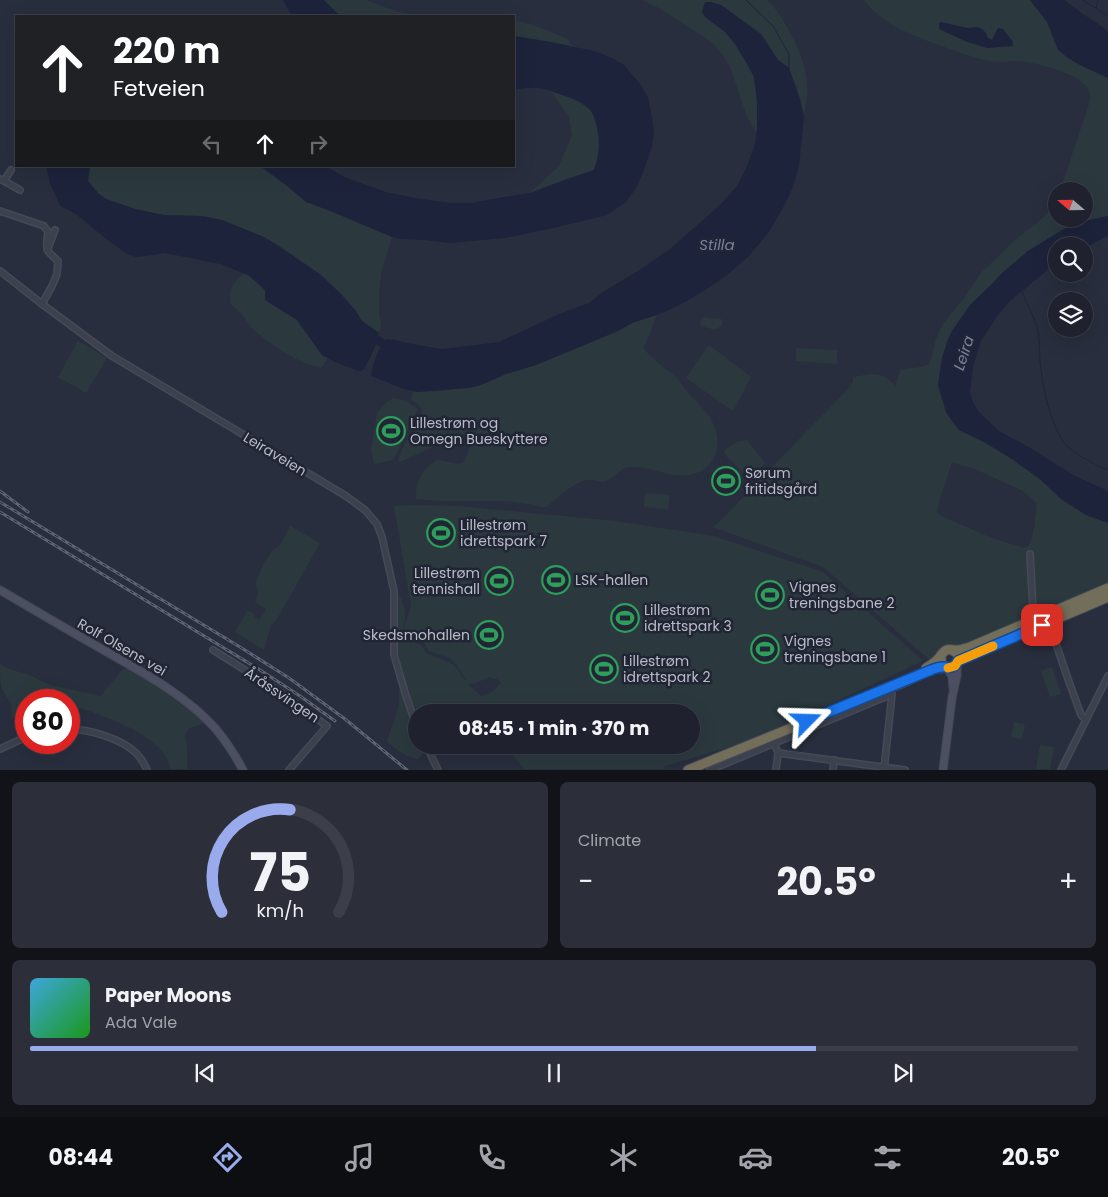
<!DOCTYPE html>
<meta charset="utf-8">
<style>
:root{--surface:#1f222e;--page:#2c2f3a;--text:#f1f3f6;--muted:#a1a4aa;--line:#3c3f4a;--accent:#9aabed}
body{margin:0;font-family:Poppins,sans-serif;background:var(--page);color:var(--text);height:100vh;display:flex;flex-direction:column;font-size:19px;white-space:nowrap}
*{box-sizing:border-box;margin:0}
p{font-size:16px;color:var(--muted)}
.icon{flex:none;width:28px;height:28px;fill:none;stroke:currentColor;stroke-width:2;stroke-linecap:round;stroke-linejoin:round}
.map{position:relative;height:770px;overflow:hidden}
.drawer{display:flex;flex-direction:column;gap:12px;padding:12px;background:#111319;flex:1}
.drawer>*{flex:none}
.hud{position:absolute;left:15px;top:15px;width:500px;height:152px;border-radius:0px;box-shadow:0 5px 20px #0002,0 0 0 1px var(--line);background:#202124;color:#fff;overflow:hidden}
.needle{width:32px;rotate:290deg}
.buttons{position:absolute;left:1048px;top:182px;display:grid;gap:10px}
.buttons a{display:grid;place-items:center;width:45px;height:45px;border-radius:50%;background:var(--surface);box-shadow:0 5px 20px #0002,0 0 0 1px var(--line);font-size:25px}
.speed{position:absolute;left:15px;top:689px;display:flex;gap:10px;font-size:25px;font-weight:700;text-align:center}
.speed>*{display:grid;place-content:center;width:65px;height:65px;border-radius:50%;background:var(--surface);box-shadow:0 5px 20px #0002,0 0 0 1px var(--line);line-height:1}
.speed .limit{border:8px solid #d22;background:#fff;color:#111}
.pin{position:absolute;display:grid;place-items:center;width:42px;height:42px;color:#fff;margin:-21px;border-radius:10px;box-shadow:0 2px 8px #0006}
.me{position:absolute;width:55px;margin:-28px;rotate:68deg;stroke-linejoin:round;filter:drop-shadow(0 0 4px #0008)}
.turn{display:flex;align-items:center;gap:18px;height:105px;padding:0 15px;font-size:22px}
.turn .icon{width:65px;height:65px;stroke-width:2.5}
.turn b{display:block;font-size:35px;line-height:42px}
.lanes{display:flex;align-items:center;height:48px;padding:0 15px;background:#0003;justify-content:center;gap:25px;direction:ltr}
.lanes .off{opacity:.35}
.big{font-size:38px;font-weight:700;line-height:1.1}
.drawer .tile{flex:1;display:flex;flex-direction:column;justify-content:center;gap:8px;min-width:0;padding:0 18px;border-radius:8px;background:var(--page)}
.drawer .dial{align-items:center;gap:0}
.dial svg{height:130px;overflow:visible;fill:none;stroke:var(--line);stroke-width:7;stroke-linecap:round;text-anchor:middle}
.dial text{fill:var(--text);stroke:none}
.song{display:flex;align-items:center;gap:15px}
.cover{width:60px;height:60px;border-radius:8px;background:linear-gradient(135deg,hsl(200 70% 55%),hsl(120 70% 35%))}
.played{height:5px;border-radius:2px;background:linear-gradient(90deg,var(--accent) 75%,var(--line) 75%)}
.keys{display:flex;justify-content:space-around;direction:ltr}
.heat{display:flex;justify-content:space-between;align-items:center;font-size:28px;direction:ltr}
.drawer .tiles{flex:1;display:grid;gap:12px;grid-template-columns:1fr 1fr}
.tile:last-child{grid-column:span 2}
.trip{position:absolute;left:408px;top:704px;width:292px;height:50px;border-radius:25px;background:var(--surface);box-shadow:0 5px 20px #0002,0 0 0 1px var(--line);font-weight:700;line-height:50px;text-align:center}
.dock{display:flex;height:80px;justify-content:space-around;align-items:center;background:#0c0e12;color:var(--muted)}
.dock .icon{width:35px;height:35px}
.dock .current{color:var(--accent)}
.dock b{font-size:22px;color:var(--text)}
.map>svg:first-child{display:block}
.green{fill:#2b393f;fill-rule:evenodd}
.water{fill:#1d233b}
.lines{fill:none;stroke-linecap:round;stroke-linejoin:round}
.stream{stroke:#1d233b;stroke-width:1}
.river{stroke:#1d233b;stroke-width:9}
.street-casing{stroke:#464958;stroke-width:8}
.secondary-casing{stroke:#464958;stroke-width:9}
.highway-casing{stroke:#474b59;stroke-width:11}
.street{stroke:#3c414e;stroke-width:5}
.secondary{stroke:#4b4f61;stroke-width:7}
.highway{stroke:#736e5a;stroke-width:9}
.rail-casing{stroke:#5f6475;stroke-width:3}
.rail{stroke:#212534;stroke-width:1;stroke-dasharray:4;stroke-linecap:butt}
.route-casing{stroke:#114b97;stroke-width:12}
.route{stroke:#1a73e8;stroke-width:9}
.slow{stroke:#f59e0b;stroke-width:9}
.labels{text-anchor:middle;stroke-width:5;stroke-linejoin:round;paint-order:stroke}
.poi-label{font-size:14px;fill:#b9bcc9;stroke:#212534;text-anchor:start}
.street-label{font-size:14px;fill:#b9bcc9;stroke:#212534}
.water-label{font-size:15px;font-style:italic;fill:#7681a4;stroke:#212534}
</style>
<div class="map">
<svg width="1108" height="770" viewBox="0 0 1108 770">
<rect width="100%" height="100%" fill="#292e3e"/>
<g class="green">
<polygon points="324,0 366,0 398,12 421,16 340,16"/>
<path d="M642,0H767C774,6 779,14 784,22C800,48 815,83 803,114L800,99L789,68L778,60L761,34L721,5L702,12C708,21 718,25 726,32C734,41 751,67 754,78C758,95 759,116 756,133L746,114L731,69L723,55L714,44L694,30L657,7Z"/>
<path d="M864,0H1030L1047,22L1052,32L1054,42L1085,68L1108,78V216L1085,221L1064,229L1028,251L1001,274L993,283L970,305L952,331L942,358L938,385L946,412L959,430L984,442L1012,459L1041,480L1061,499L1086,515L1108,523V600L958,646L933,663L828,571L820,566L713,527L720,521L805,433L829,409L849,388L853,381V377C873,374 880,370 896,386L898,376L901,370C911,367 920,369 929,364L932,356L936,339L943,324L962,301L982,272L1013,242L1044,217L1053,207L1056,200V219H1084V191H1060L1090,101C1090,100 1091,94 1090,93C1085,73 1034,62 1016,61C1011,60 1006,62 1001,62C996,62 990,61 986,60C971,57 956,51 942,46C912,35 884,26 864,0ZM977,27C983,29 986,32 988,38L992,40L998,28L1003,29L1013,42L1012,46L987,48L968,28ZM952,462L975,469L1023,491L1037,503C1036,513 1034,539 1028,546C1027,547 1025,547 1024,548L992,538L941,516L937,512L938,505Z"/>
<polygon points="514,20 530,24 554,33 568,40 571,45 581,48 551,42 514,36"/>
<polygon points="550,90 576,100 592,111 599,133 598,155 594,170 570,178 530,193 559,166 572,135 569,116"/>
<polygon points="90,166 260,166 286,185 306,202 333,212 392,237 381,273 379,293 379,314 381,324 381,329 378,333 362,321 356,311 340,293 321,275 281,247 264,237 222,220 202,216 164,215 135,209 106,199 98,193 88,181"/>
<path d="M244,273L249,275L265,290V300L297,320L322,355L328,358L322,367C305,368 267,342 254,330C250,327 248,322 245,318C241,313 236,308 231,304C228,288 233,283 244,273Z"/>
<path d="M657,315L650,333L643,348C651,358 661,365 671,373C678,378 681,384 686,390C693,399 702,407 709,416C716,427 720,440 716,452C713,461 708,468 699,472C675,483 652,464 628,467C620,468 614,479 606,481C600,483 594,479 588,480C575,481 556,498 547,507H540L531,504L502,501H445L416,499C415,481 423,468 438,460L459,464L464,462L471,445V440L465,435L457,433L447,438L437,445L400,462L398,460C400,454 403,447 406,442C412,433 430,414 418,404C416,402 413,401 411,400L413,391L417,392L441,391L481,385L506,374L536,365L618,331L632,323Z"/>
<path d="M705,317C711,320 717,317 723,320C721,333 709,329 700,325L701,320Z"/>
<polygon points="78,341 107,358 86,393 58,377"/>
<polygon points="709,345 751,377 733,411 686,378"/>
<polygon points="796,348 837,350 837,364 796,361"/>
<polygon points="394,398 406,401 418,409 393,460 374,464 371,450 377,413 387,402"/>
<polygon points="748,440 750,444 765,463 750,479 727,457 724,450 736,442"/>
<polygon points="645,493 670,495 668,509 644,507"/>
<path d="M413,505L458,506L615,521L713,536L823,572L923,661L750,741L665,766L664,769H524L505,745H691V712H416V745H430L418,759C405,756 396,750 387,741L399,706V686L395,635L397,607L396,593L399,595C407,611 405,614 403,631L411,606L394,506ZM402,632L422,639L429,651L450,658L456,664L467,682L463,678L457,668L450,663L426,653L422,646L412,641L409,637L402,633ZM489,677L497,679L501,683C496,689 490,695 481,696L468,684L472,683L474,684Z"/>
<polygon points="290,526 320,543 277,619 271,625 264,650 235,632 247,611 252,612 255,617 258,620 263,615 266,609 255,602 259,592 255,584 264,563 272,551 281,544"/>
<path d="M0,664L9,669L29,675L50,685L101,696L123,669L128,668L169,692L207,722L190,728L185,734L187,747V769H170C168,742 124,724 102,716C96,713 83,708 76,708C74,708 71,710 69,711V700H26V721L13,717L11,718L12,704C0,689 0,683 0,664Z"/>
<polygon points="1052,667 1061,694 1050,697 1041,671"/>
<polygon points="1014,722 1019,723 1019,727 1020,723 1025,724 1022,739 1011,737"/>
<polygon points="1040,745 1054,747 1050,769 1036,769"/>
</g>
<g class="water">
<polygon points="283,0 324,0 340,16 292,16"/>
<path d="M1030,0H1065C1078,12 1094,20 1108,31V78L1076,63L1068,58L1058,50L1047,22Z"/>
<path d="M705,2H711L721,5L761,34L778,60L789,68L800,99L804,117L799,167L792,189L785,204L769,232L750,255L727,275L713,285L687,301L665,312L632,323L618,331L536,365L506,374L481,385L469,388L417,392L404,389L371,376C373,364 378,347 387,339L391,340L393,339L402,342L442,349L499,342L559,314L589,303L603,292L641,269L670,249L721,204L737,186L747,166L755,144L757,129V102L754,77L747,64L735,44L725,32L705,17L702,12Z"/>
<polygon points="941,22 968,28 977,27 982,29 986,33 988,38 992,40 998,28 1003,29 1013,42 1013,46 987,48 967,42 939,29 939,23"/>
<path d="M514,36L551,42L594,51L612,58L624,65L641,85L648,97L653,123L654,133L652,147L644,170L636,188L626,202L607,215L558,227L505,238L450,243L424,240L400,239L392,237L333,212L306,202L286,185L260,166H326L344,177L386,192L416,198L451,203H471L504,197L530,193L570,178L594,170C600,153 601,139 595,121C594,117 593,113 590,110C582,101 571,98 559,94C542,87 532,86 514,90Z"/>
<path d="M46,166H90L88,181L98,193L106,199L135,209L164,215L202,216L222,220L264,237L280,247L321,275L340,293L356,311L362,321L378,332C379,343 369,359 364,369L361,371H358L335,362L322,355L297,320L265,300V290L248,275L220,264L165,253L146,256L136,257L127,254L105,238L76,214L60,206L50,183Z"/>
<path d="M1108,216V236C1099,239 1092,245 1084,249V246H1056V263L1010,301L998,315L981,341L978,350L973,367L970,392L973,402L978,411L999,431L1027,446L1075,476L1108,491V523L1086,515L1061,499L1041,480L1012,459L984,442L959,430L952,421L946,412L938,385L942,358L948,339L952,331L970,305L993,283L1001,274L1028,251L1064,229L1085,221Z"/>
</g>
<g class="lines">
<g class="stream">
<polyline points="746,0 773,26 789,54 789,68"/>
<polyline points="1083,0 1108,16"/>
<polyline points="1096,8 1098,0"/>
<path d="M1022,292C1027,304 1033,315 1037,327C1040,338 1039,350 1040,361C1042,385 1051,430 1068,447C1078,456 1096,465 1108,470"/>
</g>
<polyline class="river" points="377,340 382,343"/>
<defs>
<g id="street">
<polyline points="0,179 4,181 11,170"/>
<polyline points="4,181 20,190"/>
<path d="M0,211L44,226L48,232C46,250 44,249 58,261L57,274L52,286L42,304"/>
<polyline points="48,248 55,230"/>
<polyline points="0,271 42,304 112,356 346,496 365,510 377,524 382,537 394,591 394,655 406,696 416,725"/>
<polyline points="1030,554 1033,610 1035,619"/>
<polyline points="1051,629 1068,679 1081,715 1086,720 1061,770"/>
<polyline points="213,650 280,692 327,726 289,770"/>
<polyline points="1086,720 1108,676"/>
<path d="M69,729C89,729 122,739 136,753C141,758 144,763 147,770"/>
<polyline points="774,743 778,753 776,770"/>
<polyline points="426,745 438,770"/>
<polyline points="0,749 26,737"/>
<polyline points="778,753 905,770"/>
<polyline points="710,770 892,694 884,770"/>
<polyline points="833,770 834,760"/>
</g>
<g id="secondary">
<path d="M0,590C31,608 61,626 93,644C134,668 183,692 215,728C226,741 235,755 243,770"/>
<polyline points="947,668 952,676 953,688"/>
<polyline points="943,770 952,698 957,675 957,663"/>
</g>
<g id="highway">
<polyline points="952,650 959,650 970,647 1108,588"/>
<polyline points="958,661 1108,597"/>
<path d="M926,668C929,666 933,664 936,661C941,657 944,647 952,650C964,655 958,670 945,667L941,662V655"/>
<path d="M688,770C758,741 828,713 897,685C913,679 930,666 947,668"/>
</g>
</defs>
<use href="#street" class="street-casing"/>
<use href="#secondary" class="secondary-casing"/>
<use href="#highway" class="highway-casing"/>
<use href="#street" class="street"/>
<use href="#secondary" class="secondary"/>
<use href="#highway" class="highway"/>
<defs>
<g id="rail">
<polyline points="0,491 28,512"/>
<polyline points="0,502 240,647 289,678 345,719 407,770"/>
<polyline points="0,512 257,668 300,696 335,721"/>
</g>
</defs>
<use href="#rail" class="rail-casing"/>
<use href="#rail" class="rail"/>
</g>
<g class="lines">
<defs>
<path id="route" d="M807,721C848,704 890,687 931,670C934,669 938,667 942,667C950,667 954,669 958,661L1042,625"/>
</defs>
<use href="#route" class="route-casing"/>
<use href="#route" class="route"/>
<polyline class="slow" points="948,668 955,666 958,661 993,646"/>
</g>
<defs>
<symbol id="stadium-ring" viewBox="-11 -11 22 22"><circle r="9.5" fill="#212534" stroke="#2e9e5b" stroke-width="1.5"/><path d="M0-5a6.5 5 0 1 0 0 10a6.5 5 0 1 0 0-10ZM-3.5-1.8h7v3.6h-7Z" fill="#2e9e5b"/></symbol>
</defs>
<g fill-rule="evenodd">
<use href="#stadium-ring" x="375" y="415" width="32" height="32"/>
<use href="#stadium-ring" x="710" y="465" width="32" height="32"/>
<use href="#stadium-ring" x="425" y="517" width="32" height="32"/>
<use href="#stadium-ring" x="540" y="564" width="32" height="32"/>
<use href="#stadium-ring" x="483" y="565" width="32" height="32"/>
<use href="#stadium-ring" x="754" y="579" width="32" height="32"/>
<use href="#stadium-ring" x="609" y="602" width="32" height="32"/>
<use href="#stadium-ring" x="473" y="619" width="32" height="32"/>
<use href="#stadium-ring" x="749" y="633" width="32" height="32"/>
<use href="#stadium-ring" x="588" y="653" width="32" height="32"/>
</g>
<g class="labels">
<g class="poi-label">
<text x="410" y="428">Lillestrøm og<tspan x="410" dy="16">Omegn Bueskyttere</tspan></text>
<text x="745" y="478">Sørum<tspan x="745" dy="16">fritidsgård</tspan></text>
<text x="460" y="530">Lillestrøm<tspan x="460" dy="16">idrettspark 7</tspan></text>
<text x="480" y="578" text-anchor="end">Lillestrøm<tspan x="480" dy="16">tennishall</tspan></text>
<text x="575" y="585">LSK-hallen</text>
<text x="789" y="592">Vignes<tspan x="789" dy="16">treningsbane 2</tspan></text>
<text x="644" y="615">Lillestrøm<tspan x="644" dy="16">idrettspark 3</tspan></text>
<text x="470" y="640" text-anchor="end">Skedsmohallen</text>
<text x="784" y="646">Vignes<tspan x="784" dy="16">treningsbane 1</tspan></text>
<text x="623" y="666">Lillestrøm<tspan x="623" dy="16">idrettspark 2</tspan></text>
</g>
<g class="street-label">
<text transform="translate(275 454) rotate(31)" y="5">Leiraveien</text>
<text transform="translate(122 647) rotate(30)" y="5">Rolf Olsens vei</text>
<text transform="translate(282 695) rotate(34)" y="5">Åråssvingen</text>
</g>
<g class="water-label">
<text x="717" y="250">Stilla</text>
<text transform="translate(964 353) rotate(-72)" y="5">Leira</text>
</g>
</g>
</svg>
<div class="buttons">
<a><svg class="needle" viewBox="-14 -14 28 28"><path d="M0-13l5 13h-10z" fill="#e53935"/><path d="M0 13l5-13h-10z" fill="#a1a4aa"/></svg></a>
<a><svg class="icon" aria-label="search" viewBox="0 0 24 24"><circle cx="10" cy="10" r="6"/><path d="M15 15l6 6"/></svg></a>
<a><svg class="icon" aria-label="layers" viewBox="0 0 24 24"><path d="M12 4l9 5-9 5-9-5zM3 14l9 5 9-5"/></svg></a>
</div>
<div class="speed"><div class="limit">80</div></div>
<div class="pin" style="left:1042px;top:625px;background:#d93025"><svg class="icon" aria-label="arrive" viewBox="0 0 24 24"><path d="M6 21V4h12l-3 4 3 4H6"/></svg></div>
<svg class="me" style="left:807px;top:721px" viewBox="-20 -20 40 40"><path d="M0-17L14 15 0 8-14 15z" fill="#1a73e8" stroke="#fff" stroke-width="4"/></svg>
<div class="trip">08:45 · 1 min · 370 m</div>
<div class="hud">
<div class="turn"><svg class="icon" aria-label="ahead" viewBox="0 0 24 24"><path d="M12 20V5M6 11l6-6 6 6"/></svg><div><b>220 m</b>Fetveien</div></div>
<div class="lanes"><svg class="icon off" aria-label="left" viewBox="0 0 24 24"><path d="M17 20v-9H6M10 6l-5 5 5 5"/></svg><svg class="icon" aria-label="ahead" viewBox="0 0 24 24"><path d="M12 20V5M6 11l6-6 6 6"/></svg><svg class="icon off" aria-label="right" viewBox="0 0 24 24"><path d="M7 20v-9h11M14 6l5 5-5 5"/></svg></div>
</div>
</div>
<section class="drawer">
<div class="tiles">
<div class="tile dial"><svg viewBox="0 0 100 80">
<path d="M14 69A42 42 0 1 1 86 69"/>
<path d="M14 69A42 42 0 0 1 56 6" stroke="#9aabed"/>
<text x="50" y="56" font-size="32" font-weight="700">75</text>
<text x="50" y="72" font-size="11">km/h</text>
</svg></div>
<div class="tile"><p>Climate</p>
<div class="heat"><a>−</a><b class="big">20.5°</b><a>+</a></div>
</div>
<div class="tile">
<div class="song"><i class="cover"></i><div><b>Paper Moons</b><p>Ada Vale</p></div></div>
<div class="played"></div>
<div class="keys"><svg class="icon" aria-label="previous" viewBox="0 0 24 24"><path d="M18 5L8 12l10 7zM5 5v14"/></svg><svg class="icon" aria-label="pause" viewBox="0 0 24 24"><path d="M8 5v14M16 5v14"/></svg><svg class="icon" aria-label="next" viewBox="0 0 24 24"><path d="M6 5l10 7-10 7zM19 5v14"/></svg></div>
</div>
</div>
</section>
<nav class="dock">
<b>08:44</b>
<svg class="icon current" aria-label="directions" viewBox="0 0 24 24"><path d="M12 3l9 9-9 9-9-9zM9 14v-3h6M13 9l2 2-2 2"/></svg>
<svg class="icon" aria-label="music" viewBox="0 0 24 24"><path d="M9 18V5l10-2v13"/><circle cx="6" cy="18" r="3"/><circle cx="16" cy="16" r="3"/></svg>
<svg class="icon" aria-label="phone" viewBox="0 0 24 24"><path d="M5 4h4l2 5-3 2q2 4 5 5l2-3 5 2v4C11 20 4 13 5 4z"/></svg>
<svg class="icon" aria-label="climate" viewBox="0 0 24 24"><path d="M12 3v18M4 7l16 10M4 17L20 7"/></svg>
<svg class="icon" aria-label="car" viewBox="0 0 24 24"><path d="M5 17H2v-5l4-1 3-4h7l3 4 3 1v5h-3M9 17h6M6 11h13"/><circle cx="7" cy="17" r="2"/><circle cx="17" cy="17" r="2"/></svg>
<svg class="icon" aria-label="filters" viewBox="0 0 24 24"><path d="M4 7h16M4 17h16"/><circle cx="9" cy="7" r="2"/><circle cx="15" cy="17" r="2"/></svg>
<b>20.5°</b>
</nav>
